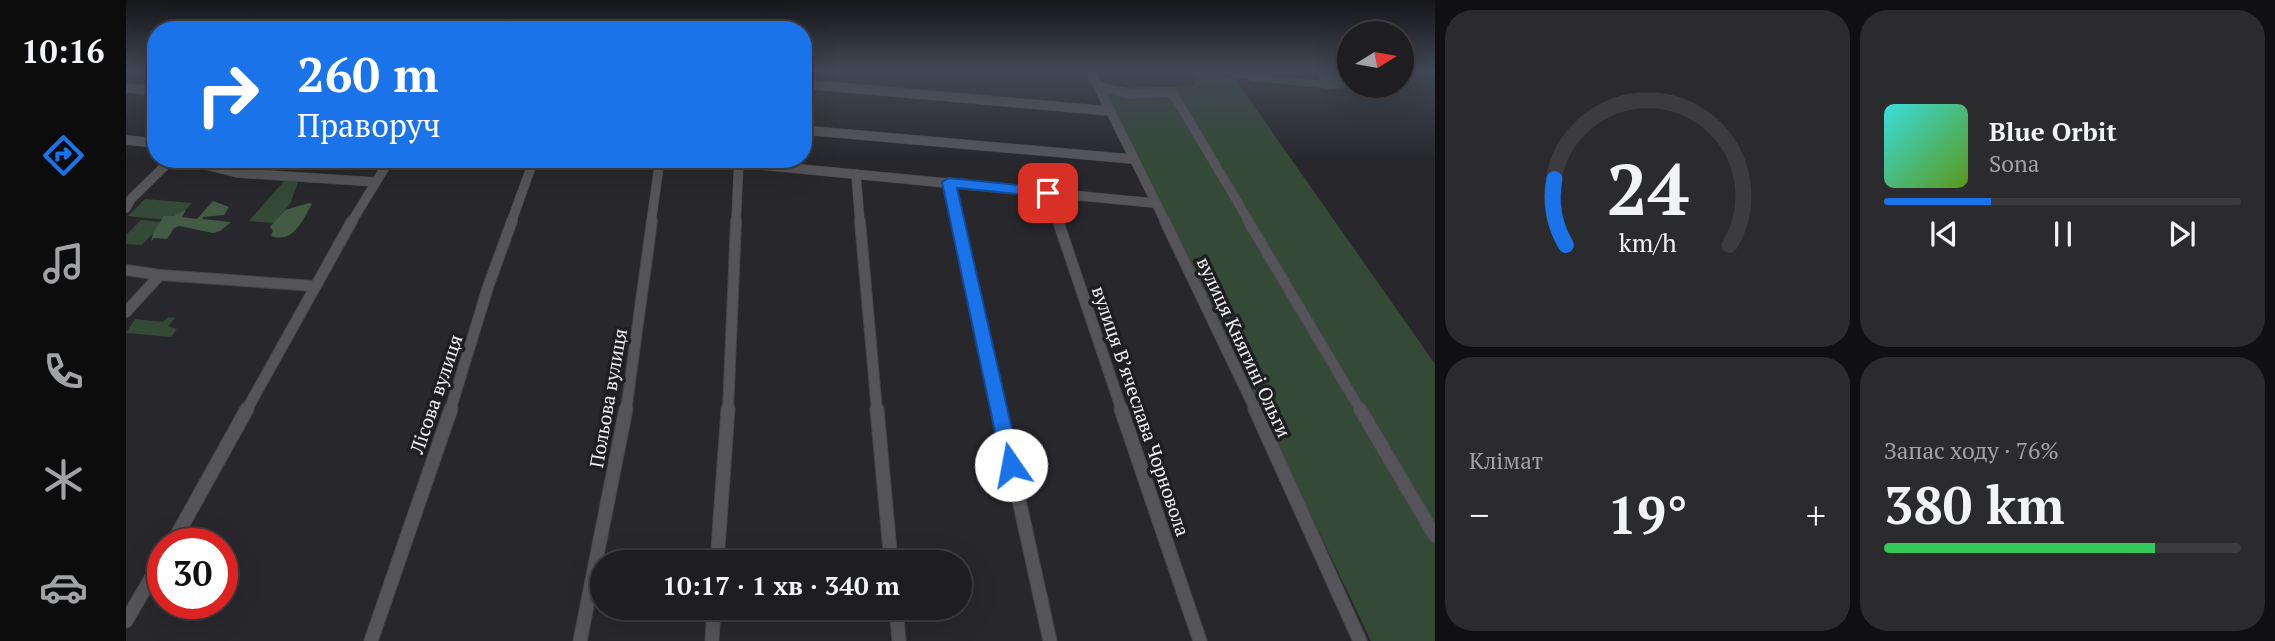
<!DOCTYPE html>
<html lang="uk">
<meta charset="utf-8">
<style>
:root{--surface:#1e1e21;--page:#2b2b2e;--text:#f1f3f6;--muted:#a1a2a5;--line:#3c3c3f;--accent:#1a73e8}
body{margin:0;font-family:"PT Serif",serif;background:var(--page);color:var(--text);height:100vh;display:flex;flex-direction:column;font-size:26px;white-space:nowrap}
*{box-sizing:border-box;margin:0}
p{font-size:23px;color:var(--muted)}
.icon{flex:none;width:38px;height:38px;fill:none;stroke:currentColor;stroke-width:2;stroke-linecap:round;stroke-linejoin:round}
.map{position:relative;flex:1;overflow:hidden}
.panel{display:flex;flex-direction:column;gap:10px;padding:10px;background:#101012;width:840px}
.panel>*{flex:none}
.banner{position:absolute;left:21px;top:21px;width:665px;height:147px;border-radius:28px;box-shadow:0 7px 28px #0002,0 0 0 2px var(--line);background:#1a73e8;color:#fff;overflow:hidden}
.needle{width:46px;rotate:79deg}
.fabs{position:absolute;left:1211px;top:21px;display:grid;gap:14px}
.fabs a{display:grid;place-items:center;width:77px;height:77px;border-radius:50%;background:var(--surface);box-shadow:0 7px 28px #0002,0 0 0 2px var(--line);font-size:35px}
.speed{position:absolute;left:21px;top:528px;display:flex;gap:14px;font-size:35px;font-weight:700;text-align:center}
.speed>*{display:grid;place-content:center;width:91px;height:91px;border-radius:50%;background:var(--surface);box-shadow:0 7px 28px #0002,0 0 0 2px var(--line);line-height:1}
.speed .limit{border:10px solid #d22;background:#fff;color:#111}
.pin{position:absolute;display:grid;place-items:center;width:60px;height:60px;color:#fff;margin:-30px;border-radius:14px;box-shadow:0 4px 10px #0006}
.me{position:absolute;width:77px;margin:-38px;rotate:348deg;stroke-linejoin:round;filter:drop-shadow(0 0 5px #0008)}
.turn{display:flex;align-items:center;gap:24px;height:147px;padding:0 35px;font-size:32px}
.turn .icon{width:91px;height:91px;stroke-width:2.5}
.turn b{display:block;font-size:49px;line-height:60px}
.big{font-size:52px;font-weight:700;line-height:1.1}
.panel .widget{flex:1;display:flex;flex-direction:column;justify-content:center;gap:10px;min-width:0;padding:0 24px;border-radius:28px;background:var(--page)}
.panel .dial{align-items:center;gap:0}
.dial svg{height:182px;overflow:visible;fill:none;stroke:var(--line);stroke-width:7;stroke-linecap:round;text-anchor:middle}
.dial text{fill:var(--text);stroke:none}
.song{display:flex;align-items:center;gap:21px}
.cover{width:84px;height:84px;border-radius:10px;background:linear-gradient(135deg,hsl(180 70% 55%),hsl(90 70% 35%))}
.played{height:7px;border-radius:4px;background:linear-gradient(90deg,var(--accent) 30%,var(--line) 30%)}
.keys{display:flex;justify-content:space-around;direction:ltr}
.heat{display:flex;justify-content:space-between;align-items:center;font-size:38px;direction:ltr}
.charge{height:10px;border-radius:5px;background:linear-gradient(90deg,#34c759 76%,var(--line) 0)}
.panel .tiles{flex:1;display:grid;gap:10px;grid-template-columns:repeat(2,1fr)}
.trip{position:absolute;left:464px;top:550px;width:382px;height:70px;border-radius:35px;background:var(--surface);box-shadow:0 7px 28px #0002,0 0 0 2px var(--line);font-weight:700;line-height:70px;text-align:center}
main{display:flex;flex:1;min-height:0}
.tab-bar{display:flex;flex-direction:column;width:126px;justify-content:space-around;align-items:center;background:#0c0c0d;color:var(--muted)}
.tab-bar .icon{width:49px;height:49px}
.tab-bar .on{color:var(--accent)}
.tab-bar b{font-size:32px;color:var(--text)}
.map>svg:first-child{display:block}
.green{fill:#344936}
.forest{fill:#435b45}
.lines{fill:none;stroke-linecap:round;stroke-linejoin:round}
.street-far2-casing{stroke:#47474a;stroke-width:10}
.street-far1-casing{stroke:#47474a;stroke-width:12}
.street-casing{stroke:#47474a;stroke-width:15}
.street-far2{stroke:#555559;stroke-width:9}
.street-far1{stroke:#555559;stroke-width:10}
.street{stroke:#555559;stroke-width:13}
.route{fill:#1a73e8;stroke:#114b97;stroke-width:2}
.labels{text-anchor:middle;stroke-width:7;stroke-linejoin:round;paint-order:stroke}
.street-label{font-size:19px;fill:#f2f2f4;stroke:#1f1f22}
</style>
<main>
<nav class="tab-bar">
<b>10:16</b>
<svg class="icon on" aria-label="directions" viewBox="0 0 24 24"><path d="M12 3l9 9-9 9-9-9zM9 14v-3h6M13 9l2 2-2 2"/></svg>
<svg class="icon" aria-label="music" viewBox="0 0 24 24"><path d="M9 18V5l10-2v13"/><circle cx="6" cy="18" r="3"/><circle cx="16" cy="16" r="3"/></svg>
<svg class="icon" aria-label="phone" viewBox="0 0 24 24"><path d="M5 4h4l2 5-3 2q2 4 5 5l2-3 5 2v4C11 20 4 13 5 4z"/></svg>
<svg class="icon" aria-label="climate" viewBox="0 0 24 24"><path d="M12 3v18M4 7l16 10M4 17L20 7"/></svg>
<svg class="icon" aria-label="car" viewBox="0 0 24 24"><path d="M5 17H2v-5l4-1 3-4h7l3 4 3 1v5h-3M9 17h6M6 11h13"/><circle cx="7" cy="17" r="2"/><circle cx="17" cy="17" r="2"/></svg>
</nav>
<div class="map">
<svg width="1309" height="641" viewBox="0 0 1309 641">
<rect width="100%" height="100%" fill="#28282c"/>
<g class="green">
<polygon points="1068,72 1109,79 1309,364 1309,641 1245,641 1074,282 976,91 978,88 1069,86"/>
<polygon points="159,180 172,182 165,202 148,223 123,221"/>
<polygon points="19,199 66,203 55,215 48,215 42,220 2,216"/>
<polygon points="15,220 37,222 16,245 0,244 0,235"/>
<polygon points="42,317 49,318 42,326 51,329 45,337 0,333 9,319 37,322"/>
</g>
<g class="forest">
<polygon points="1076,70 1189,80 1194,80 1194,77 1186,70 1219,70 1219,88 1204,89 1129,81"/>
<polygon points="87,201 103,207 98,215 77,217 76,219 105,222 94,231 87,233 53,226 48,228 41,239 28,238 25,242 27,233 38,216 47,216 60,210 56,217 71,219"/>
<path d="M183,203L186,204C177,219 168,244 145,236L147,231L144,227L159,210Z"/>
</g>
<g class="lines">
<defs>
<g id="street-far2">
<polyline points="964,70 1040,223"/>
<polyline points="677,84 984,111"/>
<polyline points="973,87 1004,94 1046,92 1124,223"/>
<polyline points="0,88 30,91"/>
<polyline points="677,130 1006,159"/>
<polyline points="0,140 30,143"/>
<polyline points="55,159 112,173 250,182"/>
<polyline points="506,159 534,161"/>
<polyline points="613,163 1028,203"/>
<polyline points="126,173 139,159"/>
<polyline points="730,174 734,223"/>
<polyline points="823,182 832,223"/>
<polyline points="922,193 932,223"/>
<polyline points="0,208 5,199 46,159"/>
<polyline points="225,223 264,159"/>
<polyline points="385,223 408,159"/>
<polyline points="525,223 534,159"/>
<polyline points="610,223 613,159"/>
</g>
<g id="street-far1">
<polyline points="734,221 751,411"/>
<polyline points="832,221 873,411"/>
<polyline points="932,221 996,411"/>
<polyline points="1039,221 1130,411"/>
<polyline points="1122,221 1235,411"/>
<polyline points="0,270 34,275 189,286"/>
<polyline points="0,312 34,275"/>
<polyline points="120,411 226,221"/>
<polyline points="324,411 362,287 386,221"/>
<polyline points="500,411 526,221"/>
<polyline points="602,411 610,221"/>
</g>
<g id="street">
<polyline points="751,409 765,562"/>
<polyline points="873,409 924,641"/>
<polyline points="995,409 1074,641"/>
<polyline points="1129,409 1234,641"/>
<polyline points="1234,409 1309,536"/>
<polyline points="46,544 121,409"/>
<polyline points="591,562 602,409"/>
<polyline points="770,607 773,641"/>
<polyline points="0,621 37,558"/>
<polyline points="245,641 325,409"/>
<polyline points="454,641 500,409"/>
<polyline points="586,641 588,607"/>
</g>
</defs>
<use href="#street-far2" class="street-far2-casing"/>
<use href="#street-far1" class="street-far1-casing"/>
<use href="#street" class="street-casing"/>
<use href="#street-far2" class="street-far2"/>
<use href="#street-far1" class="street-far1"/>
<use href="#street" class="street"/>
</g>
<linearGradient id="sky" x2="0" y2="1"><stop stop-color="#161618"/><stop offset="0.44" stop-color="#424856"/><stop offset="1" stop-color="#424856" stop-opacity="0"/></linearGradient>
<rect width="1309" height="160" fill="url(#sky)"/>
<polygon class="route" points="823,178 922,188 929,193 922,197 831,188 894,465 892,471 885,473 878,471 876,465 816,182"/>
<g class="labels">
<g class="street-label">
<text transform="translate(1118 347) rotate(65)" y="7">вулиця Княгині Ольги</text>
<text transform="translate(310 394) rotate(-71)" y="7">Лісова вулиця</text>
<text transform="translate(482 398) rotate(-80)" y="7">Польова вулиця</text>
<text transform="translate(1015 411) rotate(71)" y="7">вулиця Вʼячеслава Чорновола</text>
</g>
</g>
</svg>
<div class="fabs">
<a><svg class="needle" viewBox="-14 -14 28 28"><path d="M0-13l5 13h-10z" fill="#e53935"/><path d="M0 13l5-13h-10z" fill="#a1a2a5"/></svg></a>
</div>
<div class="speed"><div class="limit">30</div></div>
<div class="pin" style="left:922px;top:193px;background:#d93025"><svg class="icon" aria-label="arrive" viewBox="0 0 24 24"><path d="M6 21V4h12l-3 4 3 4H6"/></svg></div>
<svg class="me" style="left:885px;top:465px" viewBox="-20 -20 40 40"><circle r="19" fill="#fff"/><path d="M0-13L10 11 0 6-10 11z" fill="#1a73e8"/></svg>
<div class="trip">10:17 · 1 хв · 340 m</div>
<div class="banner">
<div class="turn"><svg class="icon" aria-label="right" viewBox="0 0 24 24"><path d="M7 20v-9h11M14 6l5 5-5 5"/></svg><div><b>260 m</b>Праворуч</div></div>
</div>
</div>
<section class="panel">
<div class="tiles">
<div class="widget dial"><svg viewBox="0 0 100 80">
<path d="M14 69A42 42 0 1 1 86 69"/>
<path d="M14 69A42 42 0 0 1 9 40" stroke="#1a73e8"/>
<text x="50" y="56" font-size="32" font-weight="700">24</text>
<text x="50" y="72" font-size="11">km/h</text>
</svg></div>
<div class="widget">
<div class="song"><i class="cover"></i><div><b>Blue Orbit</b><p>Sona</p></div></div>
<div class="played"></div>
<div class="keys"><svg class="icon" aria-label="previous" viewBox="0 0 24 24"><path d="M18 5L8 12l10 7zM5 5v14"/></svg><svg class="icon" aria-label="pause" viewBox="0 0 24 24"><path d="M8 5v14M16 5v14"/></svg><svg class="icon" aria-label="next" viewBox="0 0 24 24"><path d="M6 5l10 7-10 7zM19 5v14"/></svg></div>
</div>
<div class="widget"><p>Клімат</p>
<div class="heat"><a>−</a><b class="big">19°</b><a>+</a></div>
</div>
<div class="widget"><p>Запас ходу · 76%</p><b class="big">380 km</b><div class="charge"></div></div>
</div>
</section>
</main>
